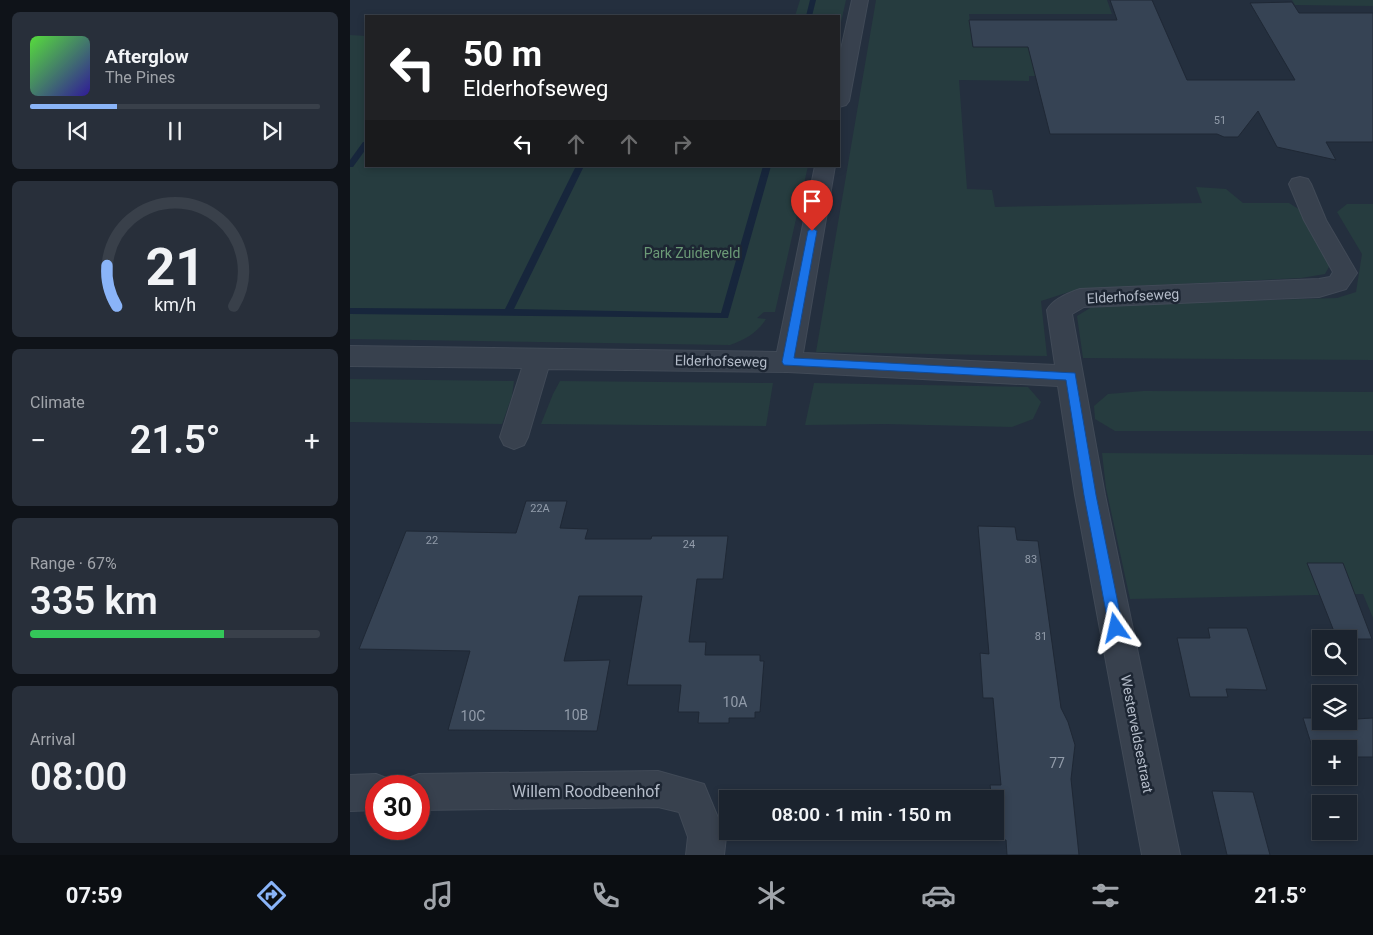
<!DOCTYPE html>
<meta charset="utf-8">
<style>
:root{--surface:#1b232e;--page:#282f3a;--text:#f1f3f6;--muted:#a0a4aa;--line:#39404a;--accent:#8ab4f8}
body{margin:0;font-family:Roboto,sans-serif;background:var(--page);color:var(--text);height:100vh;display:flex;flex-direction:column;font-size:19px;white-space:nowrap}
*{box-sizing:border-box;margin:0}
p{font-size:16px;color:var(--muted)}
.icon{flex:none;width:28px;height:28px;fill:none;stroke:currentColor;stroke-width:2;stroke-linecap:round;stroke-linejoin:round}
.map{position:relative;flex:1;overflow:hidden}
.details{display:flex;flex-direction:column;gap:12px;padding:12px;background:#0f1319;width:350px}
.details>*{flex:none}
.hud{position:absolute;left:15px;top:15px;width:475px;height:152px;border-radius:0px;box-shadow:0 2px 8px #0003,0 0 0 1px var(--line);background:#202124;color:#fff;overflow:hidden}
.controls{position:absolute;left:962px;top:630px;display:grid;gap:10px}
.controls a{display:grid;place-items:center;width:45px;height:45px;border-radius:0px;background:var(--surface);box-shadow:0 2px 8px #0003,0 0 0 1px var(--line);font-size:25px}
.speed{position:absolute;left:15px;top:775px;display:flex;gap:10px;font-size:25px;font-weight:700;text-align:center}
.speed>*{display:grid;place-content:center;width:65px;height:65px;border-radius:50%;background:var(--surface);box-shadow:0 2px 8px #0003,0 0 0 1px var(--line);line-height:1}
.speed .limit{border:8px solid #d22;background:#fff;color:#111}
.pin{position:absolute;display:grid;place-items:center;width:42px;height:42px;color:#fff;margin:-51px -21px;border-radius:50% 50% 50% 0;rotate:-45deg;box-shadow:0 0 5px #0007}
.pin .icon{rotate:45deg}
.me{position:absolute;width:55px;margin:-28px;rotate:349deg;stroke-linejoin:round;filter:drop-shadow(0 0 4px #0008)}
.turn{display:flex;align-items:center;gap:18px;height:105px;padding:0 15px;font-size:22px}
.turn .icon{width:65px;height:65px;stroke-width:2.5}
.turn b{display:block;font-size:35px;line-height:42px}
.lanes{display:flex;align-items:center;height:48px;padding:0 15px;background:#0003;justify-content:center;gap:25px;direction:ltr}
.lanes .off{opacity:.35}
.big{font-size:38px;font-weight:600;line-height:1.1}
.details .card{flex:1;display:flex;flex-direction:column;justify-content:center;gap:8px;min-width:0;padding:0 18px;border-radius:8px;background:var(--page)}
.details .dial{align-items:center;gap:0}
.dial svg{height:130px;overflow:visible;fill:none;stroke:var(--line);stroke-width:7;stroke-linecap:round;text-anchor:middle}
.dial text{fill:var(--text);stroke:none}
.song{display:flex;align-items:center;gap:15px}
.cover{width:60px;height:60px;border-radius:8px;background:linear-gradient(135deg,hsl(110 70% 55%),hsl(250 70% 35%))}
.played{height:5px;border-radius:2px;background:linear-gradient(90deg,var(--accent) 30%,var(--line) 30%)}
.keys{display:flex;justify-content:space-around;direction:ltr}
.heat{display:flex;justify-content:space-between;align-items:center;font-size:28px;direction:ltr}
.charge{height:8px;border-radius:4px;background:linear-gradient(90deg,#34c759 67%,var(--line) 0)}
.trip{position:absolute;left:369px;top:790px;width:285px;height:50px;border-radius:0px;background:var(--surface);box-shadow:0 2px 8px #0003,0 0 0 1px var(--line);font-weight:600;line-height:50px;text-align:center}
.tabs{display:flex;height:80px;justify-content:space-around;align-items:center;background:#0b0e12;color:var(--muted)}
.tabs .icon{width:35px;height:35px}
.tabs .current{color:var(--accent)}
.tabs b{font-size:22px;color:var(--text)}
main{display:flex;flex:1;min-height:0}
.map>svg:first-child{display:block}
.green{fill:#263c3f}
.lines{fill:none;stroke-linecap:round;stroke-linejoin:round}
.stream{fill:#17263c;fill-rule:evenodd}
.building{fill:#364354;stroke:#1f2835}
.minor-casing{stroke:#414a57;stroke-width:2}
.minor{fill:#38414e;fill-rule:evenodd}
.route{fill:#1a73e8;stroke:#114b97}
.labels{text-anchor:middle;stroke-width:5;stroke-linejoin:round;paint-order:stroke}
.number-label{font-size:11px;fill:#929caa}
.park-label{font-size:14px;fill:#6b9a76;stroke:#1d2633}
.street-label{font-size:14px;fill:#b4bcc9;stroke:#1d2633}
.near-number-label{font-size:14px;fill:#929caa}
.near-street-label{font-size:16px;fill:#b4bcc9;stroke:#1d2633}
</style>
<main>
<section class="details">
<div class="card">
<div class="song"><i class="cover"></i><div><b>Afterglow</b><p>The Pines</p></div></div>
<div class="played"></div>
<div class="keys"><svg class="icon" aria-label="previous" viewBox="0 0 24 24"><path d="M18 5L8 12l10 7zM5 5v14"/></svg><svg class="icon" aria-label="pause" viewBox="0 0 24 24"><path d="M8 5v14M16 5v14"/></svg><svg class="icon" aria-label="next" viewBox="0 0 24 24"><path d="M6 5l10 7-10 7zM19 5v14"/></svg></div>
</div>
<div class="card dial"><svg viewBox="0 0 100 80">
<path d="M14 69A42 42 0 1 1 86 69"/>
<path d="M14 69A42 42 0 0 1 8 44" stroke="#8ab4f8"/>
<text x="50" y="56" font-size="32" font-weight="700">21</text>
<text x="50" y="72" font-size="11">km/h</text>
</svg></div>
<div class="card"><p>Climate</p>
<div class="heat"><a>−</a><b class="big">21.5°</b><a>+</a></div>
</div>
<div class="card"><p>Range · 67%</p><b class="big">335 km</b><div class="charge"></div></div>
<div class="card"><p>Arrival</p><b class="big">08:00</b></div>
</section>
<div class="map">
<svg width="1023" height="855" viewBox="0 0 1023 855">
<rect width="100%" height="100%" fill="#242f3e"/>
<g class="green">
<polygon points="450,0 496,0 489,31 489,16 445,16"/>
<polygon points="526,0 757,0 762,14 619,14 622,39 775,43 691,76 679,76 679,81 609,80 617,189 642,190 645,207 852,203 846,187 876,189 893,203 939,203 955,213 980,265 975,274 951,278 789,286 719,292 691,301 697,356 466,352"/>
<polygon points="942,0 1023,0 1023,6 945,5"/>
<path d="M0,35L16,36V166H458L425,312H414L407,318L416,319C407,333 396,339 380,345L0,339Z"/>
<polygon points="997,204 1023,204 1023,360 733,358 727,316 745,305 987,298 1006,292 1012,254 987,212"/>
<polygon points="0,379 164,381 162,396 152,424 0,422"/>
<polygon points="210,381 423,383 416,426 191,424 203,394"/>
<polygon points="464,383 678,387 691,402 683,419 662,427 535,424 455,425"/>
<polygon points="793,391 1023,392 1023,431 765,431 745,419 744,406 758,394"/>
<polygon points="752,453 1023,455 1023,618 1013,594 780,599 756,488"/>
</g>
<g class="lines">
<g class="stream">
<polygon points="460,0 466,0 462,16 456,16"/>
<polygon points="13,142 16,142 16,149 3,167 0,167 0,160"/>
<polygon points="226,166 234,166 164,309 371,313 413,166 421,166 378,318 0,314 0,308 155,309"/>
</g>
</g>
<g class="building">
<polygon points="760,0 802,0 837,80 945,80 900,3 942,2 949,13 1023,13 1023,142 976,142 986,160 927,147 908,111 888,137 874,137 867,134 700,134 678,47 623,47 619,20 767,20"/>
<polygon points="176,501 217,501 210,528 238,529 235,539 301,539 302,536 378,536 373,579 347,579 339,642 356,642 355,655 410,655 410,661 414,661 410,712 405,712 405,718 379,718 379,723 348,723 349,712 328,712 331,685 277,685 292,596 229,596 214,661 260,660 247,731 98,730 120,651 9,649 56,531 166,533"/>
<polygon points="628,526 665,527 667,540 688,541 711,708 718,722 725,745 721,779 729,855 657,855 656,840 645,839 645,799 642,799 640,785 651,785 643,698 633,698 630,653 639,654"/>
<polygon points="957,563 993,563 1022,639 987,639"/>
<polygon points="858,628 897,628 917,690 876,689 878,697 840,697 827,638 860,638"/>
<polygon points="953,718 971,718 971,721 1023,718 1023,757 999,757 999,749 971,749 971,756 965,756"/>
<polygon points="862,791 903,792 920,855 877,855"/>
</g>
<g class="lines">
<defs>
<g id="minor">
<polygon points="502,0 518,0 499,101 496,105 489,107 489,58"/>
<path d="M465,166H485L453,353L705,365L697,310C703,299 718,293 730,289L969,279L980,277L983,272L954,220L939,184L942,179L950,177L958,179L961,184L976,220L1007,273L996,289L969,297L734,307L722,314L755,495L830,855H792L725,495L708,386L438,372L198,369L178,437L174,445L164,449L154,445L150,437L172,368L0,366V346L427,352Z"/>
<polygon points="308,771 354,784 376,837 374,855 336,855 338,837 329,812 308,807 69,810 69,786 53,786 56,779 69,774"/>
<polygon points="26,774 39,779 42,786 26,786 26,810 0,811 0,775"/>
</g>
</defs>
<use href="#minor" class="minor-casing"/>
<use href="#minor" class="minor"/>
</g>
<polygon class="route" points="462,228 467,231 444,358 725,373 746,495 773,628 771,632 766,634 761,632 759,628 734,495 716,380 434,365 432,362 458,231"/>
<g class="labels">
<g class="number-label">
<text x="870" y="124">51</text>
<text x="190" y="512">22A</text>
<text x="82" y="544">22</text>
<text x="339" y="548">24</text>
<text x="681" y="563">83</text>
<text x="691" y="640">81</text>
</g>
<g class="park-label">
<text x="342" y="258">Park Zuiderveld</text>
</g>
<g class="street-label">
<text transform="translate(783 296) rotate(-3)" y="5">Elderhofseweg</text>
<text transform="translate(371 361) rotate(1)" y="5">Elderhofseweg</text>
<text transform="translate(787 734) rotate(79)" y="5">Westerveldsestraat</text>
</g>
<g class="near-number-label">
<text x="385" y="707">10A</text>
<text x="226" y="720">10B</text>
<text x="123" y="721">10C</text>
<text x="707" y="768">77</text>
</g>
<g class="near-street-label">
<text x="236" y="797">Willem Roodbeenhof</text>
</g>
</g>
</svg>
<div class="controls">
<a><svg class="icon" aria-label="search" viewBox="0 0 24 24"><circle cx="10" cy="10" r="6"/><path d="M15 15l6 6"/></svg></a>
<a><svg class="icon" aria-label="layers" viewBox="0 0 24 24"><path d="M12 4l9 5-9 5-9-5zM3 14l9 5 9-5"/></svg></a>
<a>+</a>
<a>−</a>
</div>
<div class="speed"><div class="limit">30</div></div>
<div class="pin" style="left:462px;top:231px;background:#d93025"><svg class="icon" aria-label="arrive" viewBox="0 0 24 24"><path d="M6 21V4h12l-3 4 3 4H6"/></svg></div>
<svg class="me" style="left:766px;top:628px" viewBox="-20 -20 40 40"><path d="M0-17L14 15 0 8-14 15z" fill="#1a73e8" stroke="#fff" stroke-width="4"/></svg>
<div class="trip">08:00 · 1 min · 150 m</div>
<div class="hud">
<div class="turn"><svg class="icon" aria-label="left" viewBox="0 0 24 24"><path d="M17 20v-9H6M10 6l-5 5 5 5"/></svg><div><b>50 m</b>Elderhofseweg</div></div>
<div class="lanes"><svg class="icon" aria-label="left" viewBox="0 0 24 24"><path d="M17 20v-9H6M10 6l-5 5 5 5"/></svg><svg class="icon off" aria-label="ahead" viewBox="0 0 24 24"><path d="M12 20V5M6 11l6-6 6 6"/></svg><svg class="icon off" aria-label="ahead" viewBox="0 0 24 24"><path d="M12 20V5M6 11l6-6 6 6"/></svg><svg class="icon off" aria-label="right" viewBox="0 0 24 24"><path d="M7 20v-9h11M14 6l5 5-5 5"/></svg></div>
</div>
</div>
</main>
<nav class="tabs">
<b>07:59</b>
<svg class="icon current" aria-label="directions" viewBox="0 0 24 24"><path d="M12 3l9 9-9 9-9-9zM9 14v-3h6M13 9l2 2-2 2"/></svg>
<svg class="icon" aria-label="music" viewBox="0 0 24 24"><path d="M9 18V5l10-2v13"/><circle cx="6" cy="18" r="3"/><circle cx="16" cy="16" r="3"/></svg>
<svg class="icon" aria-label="phone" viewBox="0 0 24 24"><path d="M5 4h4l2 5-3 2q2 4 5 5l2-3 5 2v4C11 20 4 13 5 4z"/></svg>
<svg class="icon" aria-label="climate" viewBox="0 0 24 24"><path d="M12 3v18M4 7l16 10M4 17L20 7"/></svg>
<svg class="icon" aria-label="car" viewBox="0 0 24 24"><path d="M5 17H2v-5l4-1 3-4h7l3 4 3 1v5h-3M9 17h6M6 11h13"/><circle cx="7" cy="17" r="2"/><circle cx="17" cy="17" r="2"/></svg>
<svg class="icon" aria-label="filters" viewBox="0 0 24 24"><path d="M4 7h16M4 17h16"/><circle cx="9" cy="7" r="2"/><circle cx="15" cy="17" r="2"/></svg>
<b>21.5°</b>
</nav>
